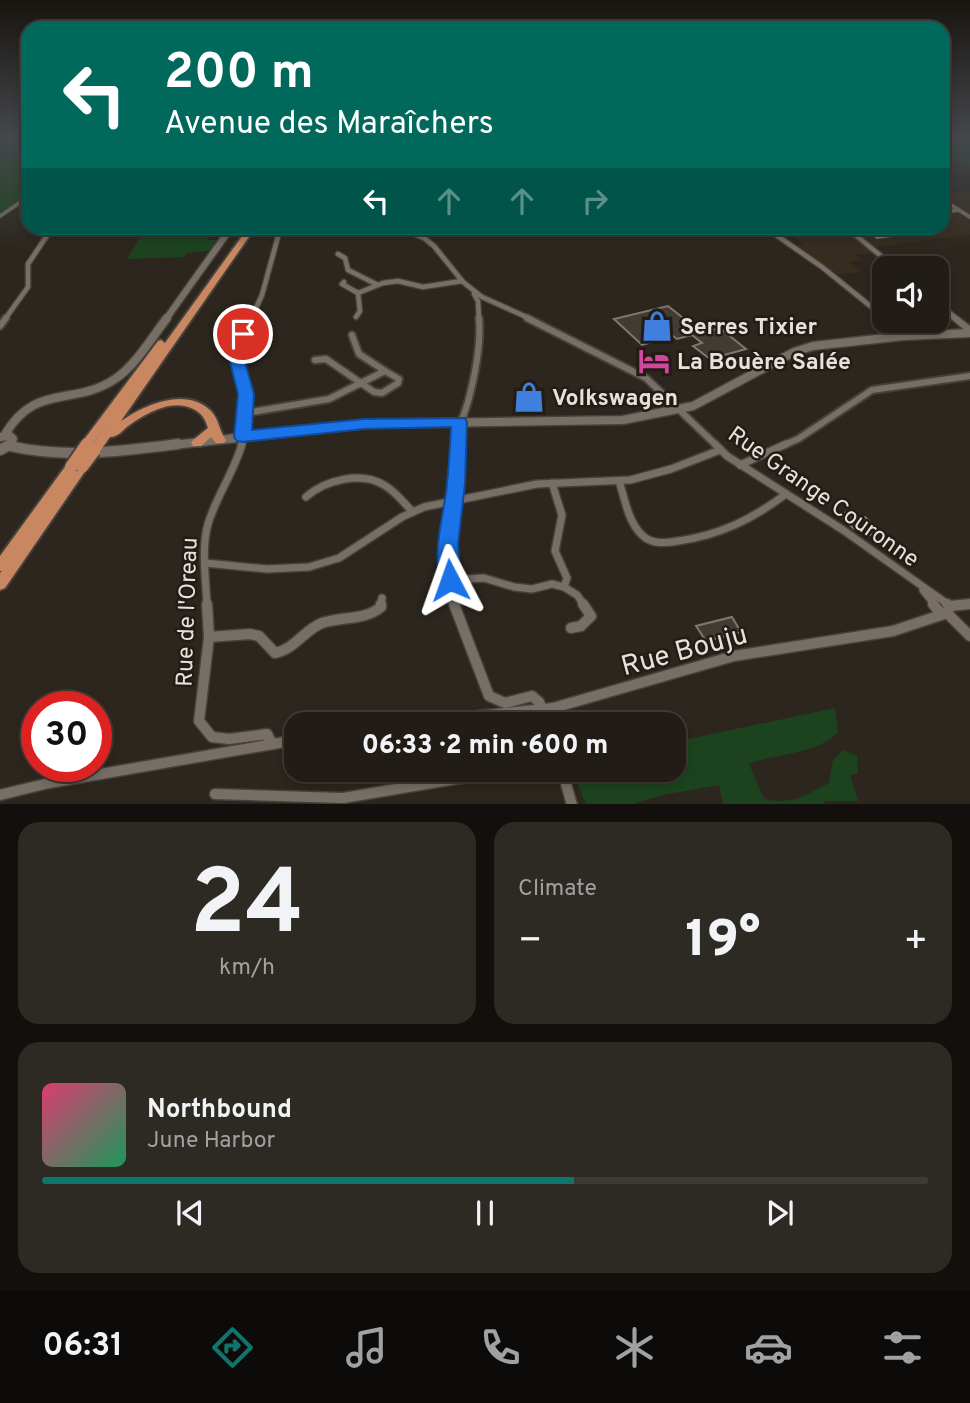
<!DOCTYPE html>
<meta charset="utf-8">
<style>
:root{--surface:#211c16;--page:#2d2923;--text:#f1f3f6;--muted:#a2a1a1;--line:#3e3a35;--accent:#0f766e}
body{margin:0;font-family:Overpass,sans-serif;background:var(--page);color:var(--text);height:100vh;display:flex;flex-direction:column;font-size:26px;white-space:nowrap}
*{box-sizing:border-box;margin:0}
p{font-size:23px;color:var(--muted)}
.icon{flex:none;width:38px;height:38px;fill:none;stroke:currentColor;stroke-width:2;stroke-linecap:round;stroke-linejoin:round}
.map{position:relative;height:804px;overflow:hidden}
.drawer{display:flex;flex-direction:column;gap:18px;padding:18px;background:#120f0c;flex:1}
.drawer>*{flex:none}
.hud{position:absolute;left:21px;top:21px;width:929px;height:214px;border-radius:21px;box-shadow:0 4px 10px #0003,0 0 0 2px var(--line);background:#00695c;color:#fff;overflow:hidden}
.fabs{position:absolute;left:872px;top:256px;display:grid;gap:14px}
.fabs a{display:grid;place-items:center;width:77px;height:77px;border-radius:14px;background:var(--surface);box-shadow:0 4px 10px #0003,0 0 0 2px var(--line);font-size:35px}
.speed{position:absolute;left:21px;top:691px;display:flex;gap:14px;font-size:35px;font-weight:700;text-align:center}
.speed>*{display:grid;place-content:center;width:91px;height:91px;border-radius:50%;background:var(--surface);box-shadow:0 4px 10px #0003,0 0 0 2px var(--line);line-height:1}
.speed .limit{border:10px solid #d22;background:#fff;color:#111}
.pin{position:absolute;display:grid;place-items:center;width:60px;height:60px;color:#fff;margin:-30px;border:4px solid #fff;border-radius:50%;box-shadow:0 2px 7px #0007}
.me{position:absolute;width:77px;margin:-38px;rotate:356deg;stroke-linejoin:round;filter:drop-shadow(0 0 5px #0008)}
.turn{display:flex;align-items:center;gap:24px;height:147px;padding:0 28px;font-size:32px}
.turn .icon{width:91px;height:91px;stroke-width:2.5}
.turn b{display:block;font-size:49px;line-height:60px}
.lanes{display:flex;align-items:center;height:66px;padding:0 28px;background:#0003;justify-content:center;gap:35px;direction:ltr}
.lanes .off{opacity:.35}
.big{font-size:52px;font-weight:800;line-height:1.1}
.drawer .card{flex:1;display:flex;flex-direction:column;justify-content:center;gap:10px;min-width:0;padding:0 24px;border-radius:21px;background:var(--page)}
.drawer .dial{align-items:center;gap:0}
.dial b{font-size:91px;line-height:1}
.song{display:flex;align-items:center;gap:21px}
.cover{width:84px;height:84px;border-radius:10px;background:linear-gradient(135deg,hsl(340 70% 55%),hsl(150 70% 35%))}
.played{height:7px;border-radius:4px;background:linear-gradient(90deg,var(--accent) 60%,var(--line) 60%)}
.keys{display:flex;justify-content:space-around;direction:ltr}
.heat{display:flex;justify-content:space-between;align-items:center;font-size:38px;direction:ltr}
.drawer .tiles{flex:1;display:grid;gap:18px;grid-template-columns:1fr 1fr}
.card:last-child{grid-column:span 2}
.trip{position:absolute;left:284px;top:712px;width:402px;height:70px;border-radius:21px;background:var(--surface);box-shadow:0 4px 10px #0003,0 0 0 2px var(--line);font-weight:800;line-height:70px;text-align:center}
.tab-bar{display:flex;height:112px;justify-content:space-around;align-items:center;background:#0d0b09;color:var(--muted)}
.tab-bar .icon{width:49px;height:49px}
.tab-bar .on{color:var(--accent)}
.tab-bar b{font-size:32px;color:var(--text)}
.map>svg:first-child{display:block}
.built{fill:#362c1f}
.green{fill:#1c431e}
.building{fill:#423b33;stroke:#80786e;stroke-width:2}
.lines{fill:none;stroke-linecap:round;stroke-linejoin:round}
.minor-far4-casing{stroke:#47413b;stroke-width:5}
.minor-far3-casing{stroke:#47413b;stroke-width:7}
.minor-far2-casing{stroke:#47413b;stroke-width:10}
.minor-far1-casing{stroke:#47413b;stroke-width:10}
.minor-casing{stroke:#47413b;stroke-width:13}
.tertiary-far2-casing{stroke:#47413b;stroke-width:9}
.tertiary-far1-casing{stroke:#47413b;stroke-width:11}
.tertiary-casing{stroke:#47413b;stroke-width:13}
.secondary-casing{stroke:#47413b;stroke-width:3}
.trunk-casing{stroke:#47413b;stroke-width:4}
.minor-far4{stroke:#776f66;stroke-width:3.5}
.minor-far3{stroke:#776f66;stroke-width:4.5}
.minor-far2{stroke:#776f66;stroke-width:6}
.minor-far1{stroke:#776f66;stroke-width:7}
.minor{stroke:#776f66;stroke-width:10}
.tertiary-far2{stroke:#776f66;stroke-width:6}
.tertiary-far1{stroke:#776f66;stroke-width:8}
.tertiary{stroke:#776f66;stroke-width:10}
.secondary{fill:#776f66;fill-rule:evenodd}
.trunk{fill:#c88760;fill-rule:evenodd}
.trunk-bridge-casing{stroke:#47413b;stroke-width:16;stroke-linecap:butt}
.trunk-bridge{stroke:#c88760;stroke-width:12}
.route{fill:#1a73e8;stroke:#114b97;stroke-width:2}
.labels{text-anchor:middle;stroke-width:5;stroke-linejoin:round;paint-order:stroke}
.poi-label{font-size:23px;font-weight:bold;fill:#e6e1dc;stroke:#221c15;text-anchor:start}
.street-label{font-size:23px;fill:#e6e1dc;stroke:#221c15}
.near-street-label{font-size:28px;fill:#e6e1dc;stroke:#221c15}
</style>
<div class="map">
<svg width="970" height="805" viewBox="0 0 970 805">
<rect width="100%" height="100%" fill="#2c261e"/>
<polygon class="built" points="968,191 970,192 970,235 872,247 878,253 855,255 861,260 849,262 862,272 832,275 791,247 804,244 792,234 776,235 766,228 943,228 943,195"/>
<g class="green">
<polygon points="0,138 28,138 28,194 0,214"/>
<polygon points="962,140 970,142 970,168 943,156 943,146"/>
<polygon points="146,228 228,228 225,232 211,233 208,240 222,240 213,250 186,253 185,257 127,259"/>
<path d="M835,708L838,732C819,754 777,753 749,764L764,799C792,805 804,796 829,783L833,760L844,750L857,756L858,773L850,775L858,801H825L824,805L723,804L719,785L662,795L633,804H586L572,770H674V742Z"/>
</g>
<g class="building">
<polygon points="864,228 888,228 898,235 877,238"/>
<polygon points="668,306 702,333 720,328 746,349 710,359 693,346 702,343 692,335 677,339 673,336 642,345 614,319"/>
<polygon points="849,511 862,519 865,517 879,531 871,535 857,527 854,529 840,515"/>
<polygon points="732,617 741,632 706,641 696,626"/>
</g>
<g class="lines">
<defs>
<g id="minor-far4">
<polyline points="943,200 970,217"/>
<polyline points="943,212 959,210"/>
<polyline points="0,216 28,197"/>
</g>
<g id="minor-far3">
<polyline points="400,228 424,238 434,246 463,282 482,297 531,319"/>
<polyline points="766,228 822,267 884,317"/>
<polyline points="338,254 345,258 348,270 376,284"/>
<polyline points="344,282 342,284 358,293"/>
<polyline points="474,294 478,301 479,319"/>
<polyline points="936,314 949,312"/>
<polyline points="356,317 360,311 358,293 383,283 398,281 423,287 462,281"/>
<polyline points="5,319 28,287 28,264 52,228"/>
<polyline points="251,319 262,295 279,233 376,228"/>
</g>
<g id="minor-far2">
<polyline points="527,318 646,378 717,446"/>
<polyline points="888,320 903,320"/>
<polyline points="0,326 6,318"/>
<polyline points="315,360 326,359 374,392 382,393 398,383 399,379 385,371"/>
<polyline points="246,413 329,399 385,371 359,354 352,335"/>
<polyline points="241,446 246,394 236,358 238,346 251,318"/>
<path d="M457,446C457,426 466,413 470,394C476,370 481,341 479,318"/>
<polyline points="782,446 798,439 872,390 970,376"/>
</g>
<g id="minor-far1">
<polyline points="715,444 727,456 843,530 949,605"/>
<polyline points="740,465 786,444"/>
<path d="M619,481C625,499 628,522 642,535C652,545 666,543 678,541C721,535 752,519 786,494"/>
<path d="M306,497C325,480 361,471 384,485C395,491 403,502 412,511"/>
<polyline points="205,563 267,569 309,567 339,558 402,517 424,507 537,484 630,480 671,469 720,450"/>
<polyline points="450,580 484,578 514,587 532,589 552,584 564,587 567,578 555,551 562,515 552,483"/>
<polyline points="564,587 577,595 584,605"/>
<polyline points="923,590 935,605"/>
<path d="M207,605C206,580 201,549 208,524C216,497 234,472 242,444"/>
<polyline points="381,605 382,598"/>
<path d="M454,605C440,553 456,497 457,444"/>
<polyline points="957,605 970,604"/>
</g>
<g id="minor">
<polyline points="207,604 209,637 199,721 212,737 229,739 267,734 272,744"/>
<polyline points="454,604 489,696 505,703 532,696 539,702 548,724"/>
<polyline points="933,604 942,615"/>
<polyline points="947,604 950,606"/>
<polyline points="950,606 970,604"/>
<polyline points="947,613 970,636"/>
<polyline points="571,628 581,626 591,616 583,604"/>
<path d="M209,637L250,634L259,636L275,653C295,649 304,630 322,623C342,616 364,621 381,607V604"/>
<polyline points="405,724 553,708 734,656 893,631 947,613 950,606"/>
<polyline points="562,770 572,805"/>
<polyline points="215,794 343,798 510,770"/>
<polyline points="0,795 49,783 296,740"/>
</g>
<polyline id="tertiary-far2" points="166,319 231,228"/>
<g id="tertiary-far1">
<path d="M4,436C35,382 73,407 115,379C136,365 152,337 167,318"/>
<polyline points="0,437 10,436 13,439 10,446"/>
<polyline points="164,446 364,424 623,420 693,406 794,352 813,346 904,336 970,333"/>
</g>
<g id="tertiary">
<path d="M10,446C65,459 123,451 178,444"/>
<polyline points="0,450 11,444"/>
</g>
<g id="secondary">
<polygon points="844,228 850,228 899,268 892,268"/>
<polygon points="936,300 970,326 970,332 967,332 936,306"/>
</g>
<g id="trunk">
<path d="M248,228H255L121,421C144,405 186,386 211,411C219,419 219,431 226,440L224,443H216L211,437L201,446H193L191,443L193,440L208,428C205,418 201,412 191,408C170,399 145,414 128,426C122,431 118,437 110,437L98,454H90L88,451L109,421L91,447H83L81,444L83,441L158,341L161,340L165,343Z"/>
<polygon points="71,463 76,466 82,463 86,464 88,467 5,588 0,590 0,573 2,571 0,571 0,556 67,464"/>
</g>
</defs>
<use href="#minor-far4" class="minor-far4-casing"/>
<use href="#minor-far3" class="minor-far3-casing"/>
<use href="#minor-far2" class="minor-far2-casing"/>
<use href="#minor-far1" class="minor-far1-casing"/>
<use href="#minor" class="minor-casing"/>
<use href="#tertiary-far2" class="tertiary-far2-casing"/>
<use href="#tertiary-far1" class="tertiary-far1-casing"/>
<use href="#tertiary" class="tertiary-casing"/>
<use href="#secondary" class="secondary-casing"/>
<use href="#trunk" class="trunk-casing"/>
<use href="#minor-far4" class="minor-far4"/>
<use href="#minor-far3" class="minor-far3"/>
<use href="#minor-far2" class="minor-far2"/>
<use href="#minor-far1" class="minor-far1"/>
<use href="#minor" class="minor"/>
<use href="#tertiary-far2" class="tertiary-far2"/>
<use href="#tertiary-far1" class="tertiary-far1"/>
<use href="#tertiary" class="tertiary"/>
<use href="#secondary" class="secondary"/>
<use href="#trunk" class="trunk"/>
<defs>
<g id="trunk-bridge">
<polyline points="71,467 87,444"/>
<polyline points="82,467 94,451"/>
</g>
</defs>
<use href="#trunk-bridge" class="trunk-bridge-casing"/>
<use href="#trunk-bridge" class="trunk-bridge"/>
</g>
<linearGradient id="sky" x2="0" y2="1"><stop stop-color="#181510"/><stop offset="0.55" stop-color="#45474c"/><stop offset="1" stop-color="#45474c" stop-opacity="0"/></linearGradient>
<rect width="970" height="250" fill="url(#sky)"/>
<path class="route" d="M243,330L250,334L244,358L254,394L252,430L364,419L465,418L467,422L465,484L458,544L461,580L458,586L450,589L443,586C429,559 445,512 447,483C449,464 450,446 451,427L364,429L243,442L237,441L234,437L238,394L229,358L236,334Z"/>
<defs>
<symbol id="shop-bare" viewBox="-9 -9 18 18"><path d="M-5-2.5h2.3a2.7 3.5 0 0 1 5.4 0H5L5.5 6h-11ZM-1.5-2.5h3a1.5 2.3 0 0 0-3 0Z" fill="#3f7fe0" stroke="#221c15" stroke-width="2.5" paint-order="stroke"/></symbol>
<symbol id="hotel-bare" viewBox="-9 -9 18 18"><path d="M-6-4.5h1.5V1H6V5H4.5V3h-9V5H-6ZM-4 0a1.8 1.8 0 1 1 3.6 0ZM.5 0V-2.5h3Q6-2.5 6 0Z" fill="#d1479c" stroke="#221c15" stroke-width="2.5" paint-order="stroke"/></symbol>
</defs>
<g fill-rule="evenodd">
<use href="#shop-bare" x="635" y="304" width="44" height="44"/>
<use href="#hotel-bare" x="632" y="339" width="44" height="44"/>
<use href="#shop-bare" x="507" y="375" width="44" height="44"/>
</g>
<g class="labels">
<g class="poi-label">
<text x="680" y="334">Serres Tixier</text>
<text x="677" y="369">La Bouère Salée</text>
<text x="552" y="405">Volkswagen</text>
</g>
<g class="street-label">
<text transform="translate(824 496) rotate(35)" y="8">Rue Grange Couronne</text>
<text transform="translate(186 612) rotate(-88)" y="8">Rue de l'Oreau</text>
</g>
<g class="near-street-label">
<text transform="translate(684 649) rotate(-15)" y="10">Rue Bouju</text>
</g>
</g>
</svg>
<div class="fabs">
<a><svg class="icon" aria-label="sound" viewBox="0 0 24 24"><path d="M4 9h4l5-4v14l-5-4H4zM17 9q2 3 0 6"/></svg></a>
</div>
<div class="speed"><div class="limit">30</div></div>
<div class="pin" style="left:243px;top:334px;background:#d93025"><svg class="icon" aria-label="arrive" viewBox="0 0 24 24"><path d="M6 21V4h12l-3 4 3 4H6"/></svg></div>
<svg class="me" style="left:450px;top:580px" viewBox="-20 -20 40 40"><path d="M0-17L14 15 0 8-14 15z" fill="#1a73e8" stroke="#fff" stroke-width="4"/></svg>
<div class="trip">06:33 · 2 min · 600 m</div>
<div class="hud">
<div class="turn"><svg class="icon" aria-label="left" viewBox="0 0 24 24"><path d="M17 20v-9H6M10 6l-5 5 5 5"/></svg><div><b>200 m</b>Avenue des Maraîchers</div></div>
<div class="lanes"><svg class="icon" aria-label="left" viewBox="0 0 24 24"><path d="M17 20v-9H6M10 6l-5 5 5 5"/></svg><svg class="icon off" aria-label="ahead" viewBox="0 0 24 24"><path d="M12 20V5M6 11l6-6 6 6"/></svg><svg class="icon off" aria-label="ahead" viewBox="0 0 24 24"><path d="M12 20V5M6 11l6-6 6 6"/></svg><svg class="icon off" aria-label="right" viewBox="0 0 24 24"><path d="M7 20v-9h11M14 6l5 5-5 5"/></svg></div>
</div>
</div>
<section class="drawer">
<div class="tiles">
<div class="card dial"><b>24</b><p>km/h</p></div>
<div class="card"><p>Climate</p>
<div class="heat"><a>−</a><b class="big">19°</b><a>+</a></div>
</div>
<div class="card">
<div class="song"><i class="cover"></i><div><b>Northbound</b><p>June Harbor</p></div></div>
<div class="played"></div>
<div class="keys"><svg class="icon" aria-label="previous" viewBox="0 0 24 24"><path d="M18 5L8 12l10 7zM5 5v14"/></svg><svg class="icon" aria-label="pause" viewBox="0 0 24 24"><path d="M8 5v14M16 5v14"/></svg><svg class="icon" aria-label="next" viewBox="0 0 24 24"><path d="M6 5l10 7-10 7zM19 5v14"/></svg></div>
</div>
</div>
</section>
<nav class="tab-bar">
<b>06:31</b>
<svg class="icon on" aria-label="directions" viewBox="0 0 24 24"><path d="M12 3l9 9-9 9-9-9zM9 14v-3h6M13 9l2 2-2 2"/></svg>
<svg class="icon" aria-label="music" viewBox="0 0 24 24"><path d="M9 18V5l10-2v13"/><circle cx="6" cy="18" r="3"/><circle cx="16" cy="16" r="3"/></svg>
<svg class="icon" aria-label="phone" viewBox="0 0 24 24"><path d="M5 4h4l2 5-3 2q2 4 5 5l2-3 5 2v4C11 20 4 13 5 4z"/></svg>
<svg class="icon" aria-label="climate" viewBox="0 0 24 24"><path d="M12 3v18M4 7l16 10M4 17L20 7"/></svg>
<svg class="icon" aria-label="car" viewBox="0 0 24 24"><path d="M5 17H2v-5l4-1 3-4h7l3 4 3 1v5h-3M9 17h6M6 11h13"/><circle cx="7" cy="17" r="2"/><circle cx="17" cy="17" r="2"/></svg>
<svg class="icon" aria-label="filters" viewBox="0 0 24 24"><path d="M4 7h16M4 17h16"/><circle cx="9" cy="7" r="2"/><circle cx="15" cy="17" r="2"/></svg>
</nav>
